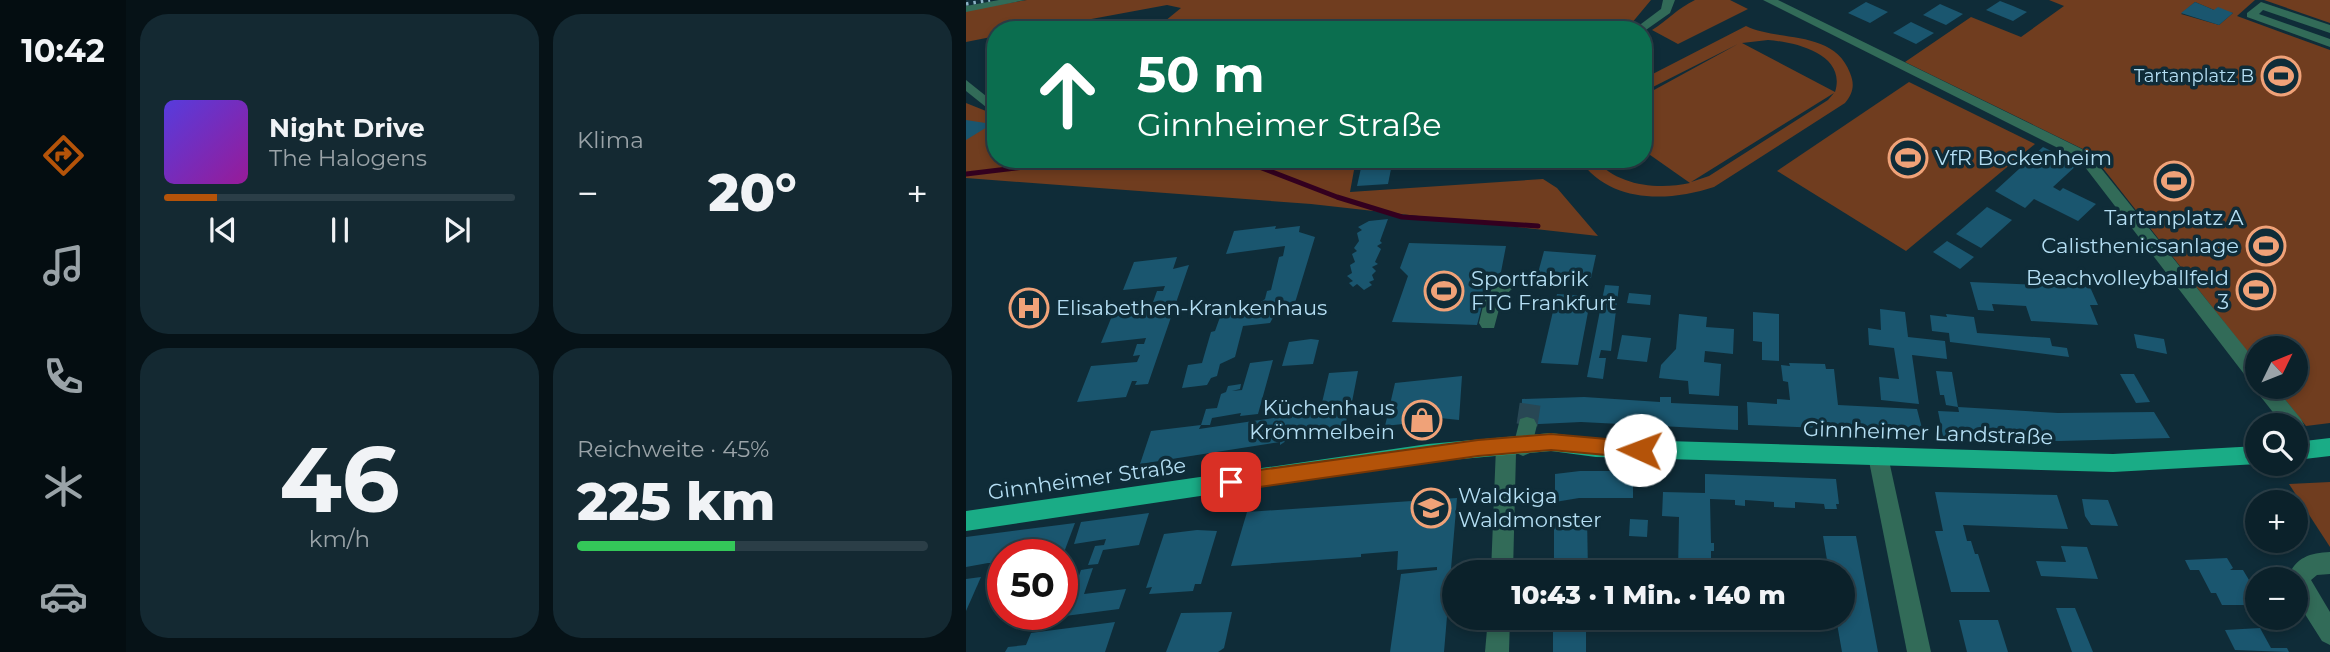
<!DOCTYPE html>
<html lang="de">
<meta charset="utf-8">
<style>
:root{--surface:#0b212a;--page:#142932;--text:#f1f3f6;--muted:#9aa3a8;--line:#2b3e47;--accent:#b45309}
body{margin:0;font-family:Montserrat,sans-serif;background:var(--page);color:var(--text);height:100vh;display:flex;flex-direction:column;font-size:26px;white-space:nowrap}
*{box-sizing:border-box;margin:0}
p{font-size:23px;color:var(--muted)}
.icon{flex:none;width:38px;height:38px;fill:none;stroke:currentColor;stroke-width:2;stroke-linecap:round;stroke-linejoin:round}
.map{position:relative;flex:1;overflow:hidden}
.side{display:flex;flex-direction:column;gap:14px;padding:14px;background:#061217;width:840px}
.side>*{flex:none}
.banner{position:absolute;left:21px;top:21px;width:665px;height:147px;border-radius:28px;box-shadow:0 4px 10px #0003,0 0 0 2px var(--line);background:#0b6e4f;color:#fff;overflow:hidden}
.needle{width:46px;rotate:47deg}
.buttons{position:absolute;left:1279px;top:336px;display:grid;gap:14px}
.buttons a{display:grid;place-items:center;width:63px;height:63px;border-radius:50%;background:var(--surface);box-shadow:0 4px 10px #0003,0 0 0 2px var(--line);font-size:35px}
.speed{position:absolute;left:21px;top:539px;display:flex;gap:14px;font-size:35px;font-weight:700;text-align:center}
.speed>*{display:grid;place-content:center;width:91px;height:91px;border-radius:50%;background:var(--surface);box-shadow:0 4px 10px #0003,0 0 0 2px var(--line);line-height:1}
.speed .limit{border:10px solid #d22;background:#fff;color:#111}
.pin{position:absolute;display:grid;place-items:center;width:60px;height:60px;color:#fff;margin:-30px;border-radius:14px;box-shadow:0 4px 10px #0006}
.me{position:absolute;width:77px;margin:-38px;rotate:272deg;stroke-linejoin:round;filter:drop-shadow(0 0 5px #0008)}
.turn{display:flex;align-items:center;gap:24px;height:147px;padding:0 35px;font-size:32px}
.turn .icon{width:91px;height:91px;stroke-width:2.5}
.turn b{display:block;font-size:49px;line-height:60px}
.big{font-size:52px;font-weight:800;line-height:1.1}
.side .widget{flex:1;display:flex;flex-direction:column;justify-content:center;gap:10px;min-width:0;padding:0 24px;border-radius:28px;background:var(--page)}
.side .dial{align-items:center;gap:0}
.dial b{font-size:91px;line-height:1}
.song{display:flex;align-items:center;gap:21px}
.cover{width:84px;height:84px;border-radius:10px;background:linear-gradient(135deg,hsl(250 70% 55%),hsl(300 70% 35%))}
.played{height:7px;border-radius:4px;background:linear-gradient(90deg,var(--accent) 15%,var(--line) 15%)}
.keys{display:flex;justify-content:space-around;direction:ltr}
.heat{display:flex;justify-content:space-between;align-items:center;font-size:38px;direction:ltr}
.charge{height:10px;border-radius:5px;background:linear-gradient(90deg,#34c759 45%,var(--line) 0)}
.side .tiles{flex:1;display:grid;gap:14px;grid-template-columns:repeat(2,1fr)}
.trip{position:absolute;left:476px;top:560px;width:413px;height:70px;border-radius:35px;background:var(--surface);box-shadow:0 4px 10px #0003,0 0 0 2px var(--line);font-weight:800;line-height:70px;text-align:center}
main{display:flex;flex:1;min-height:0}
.tabs{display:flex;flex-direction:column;width:126px;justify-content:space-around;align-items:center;background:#040d11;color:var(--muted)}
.tabs .icon{width:49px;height:49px}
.tabs .on{color:var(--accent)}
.tabs b{font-size:32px;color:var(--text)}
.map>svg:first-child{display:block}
.green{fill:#703d1f;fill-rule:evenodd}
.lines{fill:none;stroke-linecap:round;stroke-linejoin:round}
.stream-far1{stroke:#33001f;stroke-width:3.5}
.stream{stroke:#33001f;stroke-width:5}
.building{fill:#1a566f}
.minor-tunnel{stroke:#284754;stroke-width:21;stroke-dasharray:21 10;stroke-linecap:butt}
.minor{fill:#326b58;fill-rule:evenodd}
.major{fill:#1aac86;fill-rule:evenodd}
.rail{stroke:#8cb3c6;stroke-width:3.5;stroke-dasharray:2.5 5;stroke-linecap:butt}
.route{fill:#b45309;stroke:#753606;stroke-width:2}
.labels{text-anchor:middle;stroke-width:7;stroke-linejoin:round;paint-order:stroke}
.far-poi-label{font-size:18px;fill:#b4def3;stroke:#0f2c38;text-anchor:end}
.poi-label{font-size:21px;fill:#b4def3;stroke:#0f2c38;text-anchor:start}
.street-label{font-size:21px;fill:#b4def3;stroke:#0f2c38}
</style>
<main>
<nav class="tabs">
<b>10:42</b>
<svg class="icon on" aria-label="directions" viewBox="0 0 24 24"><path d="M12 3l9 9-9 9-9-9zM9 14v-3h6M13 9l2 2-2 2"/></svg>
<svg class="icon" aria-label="music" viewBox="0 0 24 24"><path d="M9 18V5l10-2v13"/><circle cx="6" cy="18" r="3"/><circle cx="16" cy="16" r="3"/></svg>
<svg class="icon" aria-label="phone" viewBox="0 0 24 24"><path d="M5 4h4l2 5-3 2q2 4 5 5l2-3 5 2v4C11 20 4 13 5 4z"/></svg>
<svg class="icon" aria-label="climate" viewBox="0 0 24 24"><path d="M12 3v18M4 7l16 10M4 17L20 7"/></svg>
<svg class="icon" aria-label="car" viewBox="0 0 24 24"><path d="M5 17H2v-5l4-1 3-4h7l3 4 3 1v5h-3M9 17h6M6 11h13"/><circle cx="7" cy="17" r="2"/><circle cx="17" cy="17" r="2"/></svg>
</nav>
<section class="side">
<div class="tiles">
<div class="widget">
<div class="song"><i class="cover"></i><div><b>Night Drive</b><p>The Halogens</p></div></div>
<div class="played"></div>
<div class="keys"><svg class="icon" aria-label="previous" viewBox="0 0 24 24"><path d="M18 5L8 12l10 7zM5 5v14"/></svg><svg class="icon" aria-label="pause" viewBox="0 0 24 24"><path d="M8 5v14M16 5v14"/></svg><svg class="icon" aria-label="next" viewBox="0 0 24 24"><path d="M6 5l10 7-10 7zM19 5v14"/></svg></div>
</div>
<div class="widget"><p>Klima</p>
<div class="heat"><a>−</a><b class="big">20°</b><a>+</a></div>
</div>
<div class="widget dial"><b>46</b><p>km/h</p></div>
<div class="widget"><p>Reichweite · 45%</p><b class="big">225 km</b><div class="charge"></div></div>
</div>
</section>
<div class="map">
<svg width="1364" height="652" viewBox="0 0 1364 652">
<rect width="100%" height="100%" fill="#0f2c38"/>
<g class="green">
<polygon points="61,0 685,0 660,30 188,30 215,8 201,5 66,30 30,30 30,36 0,42 0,10"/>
<path d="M729,0H764L782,9L712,44L686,30C702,20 712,8 729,0Z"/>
<path d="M1083,0H1289L1271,16L1364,50V423L1340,426L1309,387H1330V348H1292L1291,364L1125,153L939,62L1005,17L1055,37L1098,6ZM1229,2L1248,10L1267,13L1253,25L1215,14Z"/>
<polygon points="1298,0 1364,0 1364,23"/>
<path d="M780,26C812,42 868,29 884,73C889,85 887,93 879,103L748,187C702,202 644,204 613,159H629C651,186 692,190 724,183L677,150V96L772,44L677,92V79ZM802,40C829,42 881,54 869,92L776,43ZM868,93L862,100L743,176L725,182Z"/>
<polygon points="943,82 1069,144 940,251 811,171"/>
<polygon points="0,103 30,115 30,159 390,159 384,192 577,179 591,188 632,236 345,204 0,178"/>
<polygon points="1364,482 1364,547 1323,484"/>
</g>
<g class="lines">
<g class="stream-far1">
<polyline points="258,159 294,167"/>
<polyline points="60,167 130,159"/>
</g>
<g class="stream">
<polyline points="288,165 371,197 436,217 572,226"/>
<polyline points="0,174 75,165"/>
</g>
</g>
<g class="building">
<polygon points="1034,1 1047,6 1061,12 1047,21 1020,10"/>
<polygon points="900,2 922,12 904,23 882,13"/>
<polygon points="1229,2 1248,10 1252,7 1267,13 1253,25 1215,13"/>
<polygon points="974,4 997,14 980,25 957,15"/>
<polygon points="945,22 968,33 950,44 927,33"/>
<polygon points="0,120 26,124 0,140"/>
<polygon points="1077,147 1112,164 1087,187 1094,191 1097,188 1130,204 1112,221 1068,199 1059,208 1029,191"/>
<polygon points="397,159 427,159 422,184 391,186"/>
<polygon points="1021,207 1046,220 1015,248 990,234"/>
<polygon points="422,219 414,241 416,243 411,246 415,249 409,262 412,264 406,267 410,271 406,275 408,280 403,282 406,285 398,290 391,284 387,287 383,283 387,281 381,276 386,273 384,265 389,262 386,254 391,251 388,248 393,241 391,233 396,230 392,227 403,221"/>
<polygon points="310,226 309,229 334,226 333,232 349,237 328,306 309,314 304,323 277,326 269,357 254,364 251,376 245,378 241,385 216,388 222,365 236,363 245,332 249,331 258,306 295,302 299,299 301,291 305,290 313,257 317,256 319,246 260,254 268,231"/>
<polygon points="981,241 1008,257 994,269 967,252"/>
<polygon points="443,243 540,246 535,272 523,279 511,325 426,322 442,276 434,268"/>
<polygon points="578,251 630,255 625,278 572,273"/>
<polygon points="211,257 207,269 223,265 182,384 169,385 171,381 166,381 160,397 111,402 125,366 171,362 174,355 167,356 171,344 178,344 180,338 135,343 148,311 192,307 194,301 187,302 191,291 197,291 199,286 157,290 168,262"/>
<polygon points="1004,282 1124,287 1132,305 1124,305 1132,325 1065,321 1060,306 1026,304 1028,311 1012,310"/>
<polygon points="639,285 653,286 645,351 635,350 633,358 640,358 637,379 621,377"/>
<polygon points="663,293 685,295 684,305 661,303"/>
<polygon points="591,294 625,296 612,365 575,363"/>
<polygon points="914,309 939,312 942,337 979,341 981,359 946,355 953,404 915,400 913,377 933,379 928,348 903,345 902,328 915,330"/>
<polygon points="787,312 813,314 813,361 796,360 796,342 787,341"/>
<polygon points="713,314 741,317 740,327 768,329 767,354 739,351 738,362 755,364 753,396 723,394 722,381 693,378 695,365 710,349"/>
<polygon points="980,314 1008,317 1011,333 1084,338 1086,346 1101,348 1103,357 984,342 983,333 966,331 964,315 981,317"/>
<polygon points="1168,334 1198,339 1201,354 1171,348"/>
<polygon points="656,335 685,338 681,362 651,359"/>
<polygon points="345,339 353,340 347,364 316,366 323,342"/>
<polygon points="307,360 292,414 274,416 275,413 246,418 244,425 235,425 233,429 354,411 363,373 392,371 385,407 381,408 380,432 320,441 314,445 314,442 174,464 185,431 235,425 240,409 251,408 255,394 260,392 262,386 275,384 274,389 266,391 276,390 284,363"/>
<polygon points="823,363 859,364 860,369 868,369 872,405 951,409 957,432 782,425 781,402 811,404 811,399 824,400 822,382 817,381 815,365 824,366"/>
<polygon points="970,371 986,372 992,407 980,405 978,395 974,395"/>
<polygon points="1154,374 1168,374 1184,402 1170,403"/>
<polygon points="496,376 493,420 474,418 465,424 455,425 455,422 419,426 429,383"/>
<polygon points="618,397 694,402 694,397 705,397 705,403 772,406 772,430 615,422 555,425 556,399"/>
<polygon points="992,407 1092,413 1188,412 1204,438 1093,441 977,436 972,411 993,412"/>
<polygon points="614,471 667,471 667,498 613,498 589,502 589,474"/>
<polygon points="739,474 870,479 873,504 870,504 871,509 859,509 858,504 829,502 829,508 808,507 808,502 779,500 779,506 769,505 769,500 744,499 745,543 748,543 748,551 745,551 745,572 712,572 713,517 696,516 697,492 739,493"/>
<polygon points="969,492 1091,495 1102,529 997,525 1001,541 1005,541 1009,554 1012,554 1024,592 985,592 969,531 977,531"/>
<polygon points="491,498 478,652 424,652 435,574 471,570 471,567 431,570 432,551 395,554 395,557 265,566 281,512"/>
<polygon points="1116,499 1142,500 1152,526 1125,525 1119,516"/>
<polygon points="183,513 173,545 137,550 132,564 122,565 129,546 138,545 140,539 108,544 115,522"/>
<polygon points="621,517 622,572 588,572 588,519"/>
<polygon points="664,519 682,520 681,537 663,536"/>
<polygon points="109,523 97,555 37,555 37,567 29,568 31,563 22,563 0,567 0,537"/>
<polygon points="231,530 251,531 235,584 229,584 227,591 183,594 186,587 180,588 198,534"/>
<polygon points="857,536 890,536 912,652 876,652 870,618 877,618 877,572 863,572"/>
<polygon points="1095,546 1121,547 1132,579 1075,576 1070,561 1100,562"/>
<polygon points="1261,558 1267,568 1264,570 1277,570 1292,595 1292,605 1256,605 1250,593 1245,593 1233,570 1224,570 1219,560"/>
<polygon points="127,568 118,594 160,589 153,609 99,616 115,570"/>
<polygon points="15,577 0,611 0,579"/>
<polygon points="1090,608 1109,608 1127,652 1106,652"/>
<polygon points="266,612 258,648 252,652 200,652 215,613"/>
<rect x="587" y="618" width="33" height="34"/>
<polygon points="993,620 1032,620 1042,652 1001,652"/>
<polygon points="149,622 139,652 39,652 42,647 60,645 65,633"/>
<polygon points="1294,628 1305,648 1321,648 1323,652 1269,650 1259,630"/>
</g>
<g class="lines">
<polyline class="minor-tunnel" points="561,425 565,398"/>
<g class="minor">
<polygon points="33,0 59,0 0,12 0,6"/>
<polygon points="697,0 709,0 704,13 677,32 677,30 667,30 695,9"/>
<polygon points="797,0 812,0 1122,152 1292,364 1292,387 1309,387 1335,419 1338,425 1335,431 1330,433 1330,425 1317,425 1291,392 1290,385 1285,383 1112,158"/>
<polygon points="1295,2 1364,25 1364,33 1297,10 1293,14 1364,39 1364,47 1281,17 1281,13"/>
<polygon points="0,80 30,104 30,115 0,91"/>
<path d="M539,282L547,288L536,298L528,328H516L513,323C518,304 518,288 539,282Z"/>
<polygon points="561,417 568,419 571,425 564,453 557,456 550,453 547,572 525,572 530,447 533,441 540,438 548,443 554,419"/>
<polygon points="912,447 919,450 922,456 965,652 941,652 902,456 905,450"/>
<path d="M1364,552V574L1351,575L1345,580L1364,612V645L1356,641L1330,600V579L1322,577C1330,557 1344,553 1364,552Z"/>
<polygon points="522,618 544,618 543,652 519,652"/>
</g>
<g class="major">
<polygon points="585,433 630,439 1147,454 1292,446 1292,464 1147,472 630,457 585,451 462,462 0,531 0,511 462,444"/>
<polygon points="1364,438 1364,456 1330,460 1330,442"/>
</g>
<polyline class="rail" points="0,4 24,0"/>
</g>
<polygon class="route" points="585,434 674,442 681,444 683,450 681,455 674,458 585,450 512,456 265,491 259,488 256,482 259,476 265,474 512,440"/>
<defs>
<symbol id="stadium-ring" viewBox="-11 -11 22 22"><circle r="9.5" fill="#0f2c38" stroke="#f0a278" stroke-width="1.5"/><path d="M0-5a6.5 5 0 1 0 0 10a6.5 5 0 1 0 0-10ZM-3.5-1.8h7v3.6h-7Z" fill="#f0a278"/></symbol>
<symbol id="hospital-ring" viewBox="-11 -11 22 22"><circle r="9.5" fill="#0f2c38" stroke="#f0a278" stroke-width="1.5"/><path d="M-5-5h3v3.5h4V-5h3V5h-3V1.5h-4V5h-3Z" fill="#f0a278"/></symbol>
<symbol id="shop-ring" viewBox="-11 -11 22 22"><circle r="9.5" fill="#0f2c38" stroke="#f0a278" stroke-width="1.5"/><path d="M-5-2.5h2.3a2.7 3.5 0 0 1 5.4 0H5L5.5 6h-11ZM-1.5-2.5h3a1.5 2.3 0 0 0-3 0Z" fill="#f0a278"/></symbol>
<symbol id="school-ring" viewBox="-11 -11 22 22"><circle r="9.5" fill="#0f2c38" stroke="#f0a278" stroke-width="1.5"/><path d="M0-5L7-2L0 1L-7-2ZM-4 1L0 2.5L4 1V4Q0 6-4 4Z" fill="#f0a278"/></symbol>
</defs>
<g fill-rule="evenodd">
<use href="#stadium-ring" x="1293" y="54" width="44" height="44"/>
<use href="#stadium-ring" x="920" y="136" width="44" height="44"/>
<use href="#stadium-ring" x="1186" y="159" width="44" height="44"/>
<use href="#stadium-ring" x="1278" y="224" width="44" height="44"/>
<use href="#stadium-ring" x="1268" y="268" width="44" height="44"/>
<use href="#stadium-ring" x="456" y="269" width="44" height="44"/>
<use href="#hospital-ring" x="41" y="286" width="44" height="44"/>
<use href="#shop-ring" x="434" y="398" width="44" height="44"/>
<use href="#school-ring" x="443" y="486" width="44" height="44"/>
</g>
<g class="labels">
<g class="far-poi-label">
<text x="1288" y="82">Tartanplatz B</text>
</g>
<g class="poi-label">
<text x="969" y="165">VfR Bockenheim</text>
<text x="1208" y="225" text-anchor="middle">Tartanplatz A</text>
<text x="1273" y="253" text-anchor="end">Calisthenicsanlage</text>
<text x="1263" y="285" text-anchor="end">Beachvolleyballfeld<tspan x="1263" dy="24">3</tspan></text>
<text x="505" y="286">Sportfabrik<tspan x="505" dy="24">FTG Frankfurt</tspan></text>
<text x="90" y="315">Elisabethen-Krankenhaus</text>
<text x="429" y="415" text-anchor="end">Küchenhaus<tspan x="429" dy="24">Krömmelbein</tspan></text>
<text x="492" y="503">Waldkiga<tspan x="492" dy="24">Waldmonster</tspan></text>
</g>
<g class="street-label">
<text transform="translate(962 433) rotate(2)" y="7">Ginnheimer Landstraße</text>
<text transform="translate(121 479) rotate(-8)" y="7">Ginnheimer Straße</text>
</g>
</g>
</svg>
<div class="buttons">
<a><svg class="needle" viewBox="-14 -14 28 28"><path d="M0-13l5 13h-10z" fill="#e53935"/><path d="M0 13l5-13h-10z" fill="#9aa3a8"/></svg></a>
<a><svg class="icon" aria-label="search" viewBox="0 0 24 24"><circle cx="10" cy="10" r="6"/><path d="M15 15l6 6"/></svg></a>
<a>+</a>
<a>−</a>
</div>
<div class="speed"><div class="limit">50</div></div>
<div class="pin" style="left:265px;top:482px;background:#d93025"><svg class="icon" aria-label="arrive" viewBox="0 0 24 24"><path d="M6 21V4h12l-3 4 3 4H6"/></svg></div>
<svg class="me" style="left:674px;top:450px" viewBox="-20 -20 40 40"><circle r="19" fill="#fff"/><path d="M0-13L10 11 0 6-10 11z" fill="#b45309"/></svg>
<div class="trip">10:43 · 1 Min. · 140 m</div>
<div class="banner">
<div class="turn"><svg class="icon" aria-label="ahead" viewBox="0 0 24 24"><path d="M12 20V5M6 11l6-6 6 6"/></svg><div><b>50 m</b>Ginnheimer Straße</div></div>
</div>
</div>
</main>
